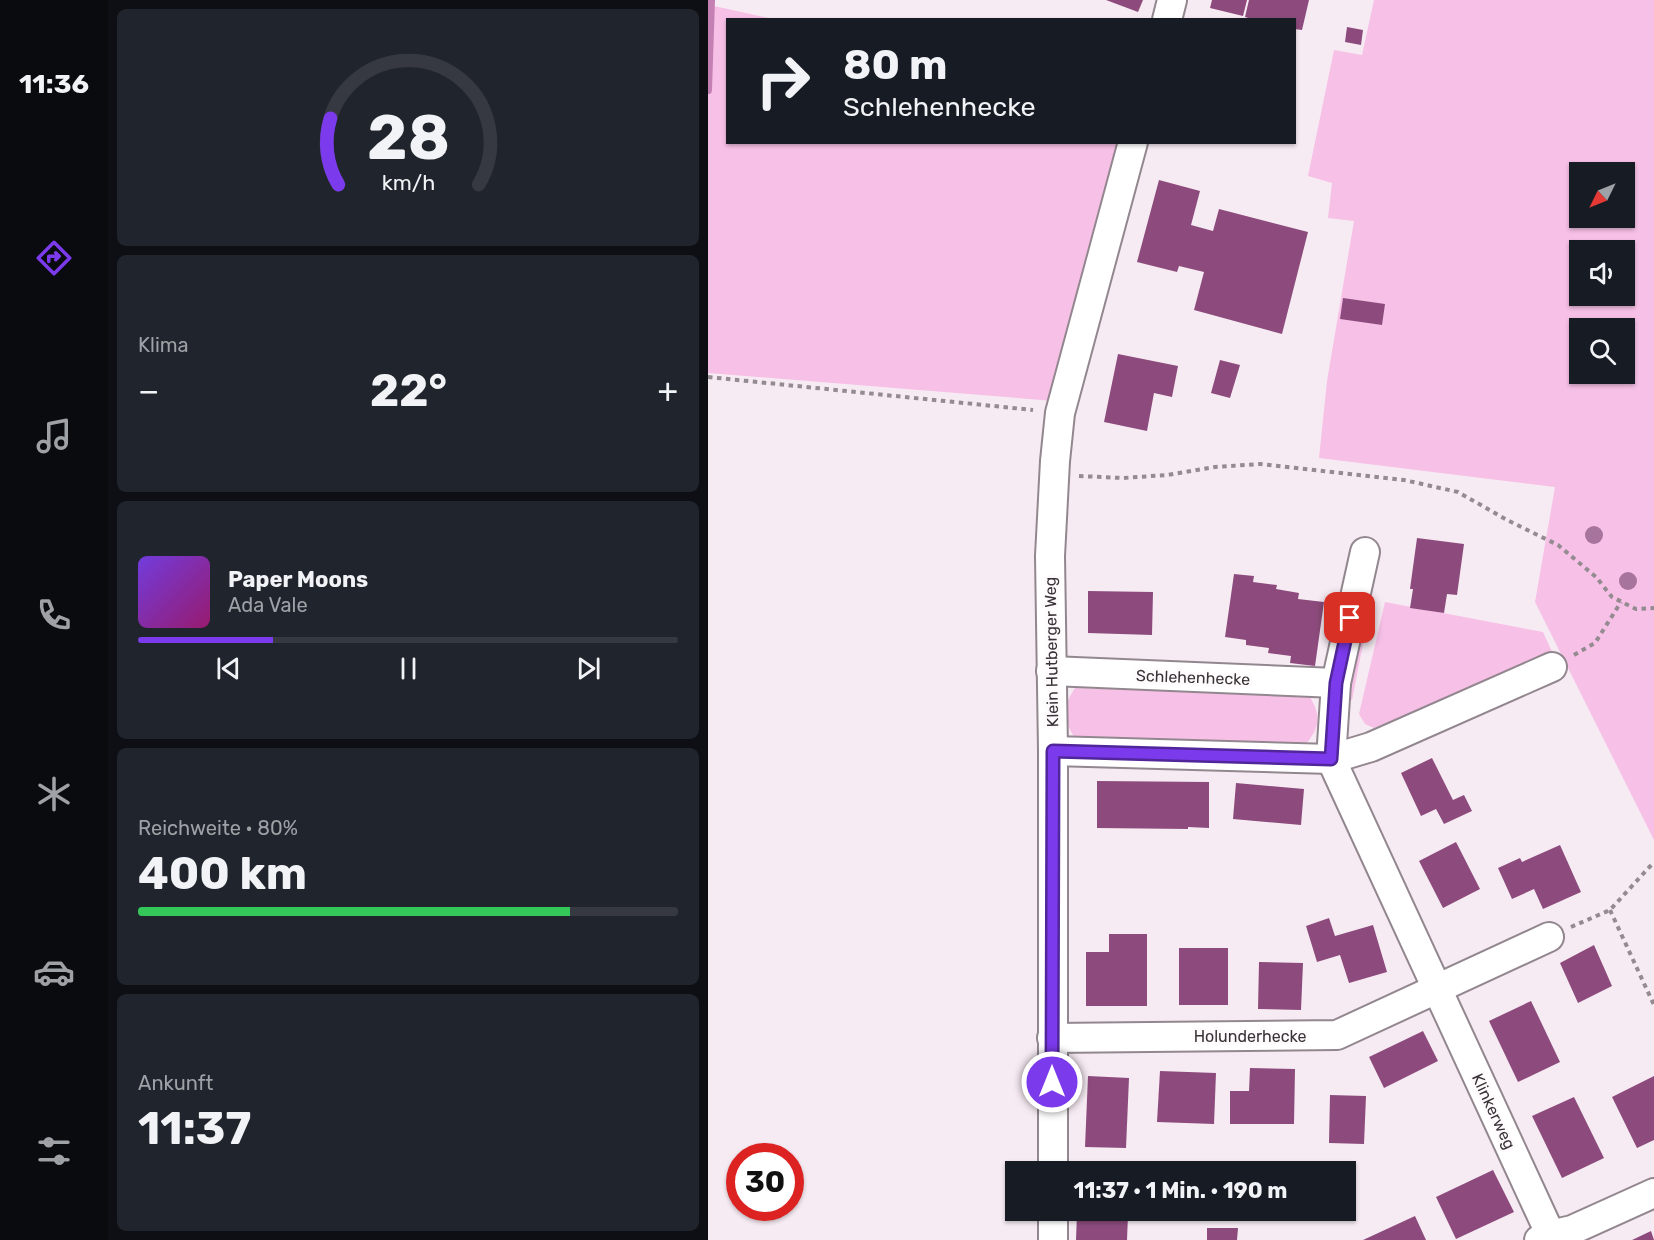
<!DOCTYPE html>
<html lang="de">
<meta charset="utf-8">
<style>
:root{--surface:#171b24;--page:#20242c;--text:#f1f3f6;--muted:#9ea1a6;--line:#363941;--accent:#7c3aed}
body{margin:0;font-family:Rubik,sans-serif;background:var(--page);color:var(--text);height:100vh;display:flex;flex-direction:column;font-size:22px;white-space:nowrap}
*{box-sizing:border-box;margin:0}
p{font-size:20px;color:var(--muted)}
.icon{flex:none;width:33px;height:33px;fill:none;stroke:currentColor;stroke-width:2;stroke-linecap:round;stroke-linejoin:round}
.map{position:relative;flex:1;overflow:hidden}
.drawer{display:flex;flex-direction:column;gap:9px;padding:9px;background:#0d0f14;width:600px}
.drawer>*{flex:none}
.banner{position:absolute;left:18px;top:18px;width:570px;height:126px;border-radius:0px;box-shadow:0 2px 4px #0004;background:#171b24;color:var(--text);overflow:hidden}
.needle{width:39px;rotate:227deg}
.tools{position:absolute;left:861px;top:162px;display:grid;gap:12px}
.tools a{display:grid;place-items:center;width:66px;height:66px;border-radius:0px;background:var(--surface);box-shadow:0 2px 4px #0004;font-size:30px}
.speed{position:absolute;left:18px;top:1143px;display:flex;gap:12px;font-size:30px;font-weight:700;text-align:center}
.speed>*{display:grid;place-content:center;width:78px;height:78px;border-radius:50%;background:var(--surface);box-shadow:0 2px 4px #0004;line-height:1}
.speed .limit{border:9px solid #d22;background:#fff;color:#111}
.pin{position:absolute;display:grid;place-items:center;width:51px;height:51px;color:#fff;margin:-26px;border-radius:12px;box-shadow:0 3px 9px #0006}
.me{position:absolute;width:66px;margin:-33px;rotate:0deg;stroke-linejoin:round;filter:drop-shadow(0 0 4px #0008)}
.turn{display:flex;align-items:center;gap:21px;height:126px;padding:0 18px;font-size:27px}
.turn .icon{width:78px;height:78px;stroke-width:2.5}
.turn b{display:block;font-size:42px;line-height:51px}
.big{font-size:45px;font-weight:700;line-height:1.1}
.drawer .tile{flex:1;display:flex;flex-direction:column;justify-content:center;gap:9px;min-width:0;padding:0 21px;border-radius:9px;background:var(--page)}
.drawer .dial{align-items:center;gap:0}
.dial svg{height:156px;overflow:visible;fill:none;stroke:var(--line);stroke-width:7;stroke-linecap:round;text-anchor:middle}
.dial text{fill:var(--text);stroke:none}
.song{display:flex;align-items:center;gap:18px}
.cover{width:72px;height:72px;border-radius:9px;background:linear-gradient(135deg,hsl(260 70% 55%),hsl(320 70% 35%))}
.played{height:6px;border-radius:3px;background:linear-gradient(90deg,var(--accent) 25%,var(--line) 25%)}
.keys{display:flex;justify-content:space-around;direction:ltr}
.heat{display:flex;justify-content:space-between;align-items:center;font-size:33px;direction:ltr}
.charge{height:9px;border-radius:4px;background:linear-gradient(90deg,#34c759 80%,var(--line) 0)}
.trip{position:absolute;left:297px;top:1161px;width:351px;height:60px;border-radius:0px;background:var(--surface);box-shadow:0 2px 4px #0004;font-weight:700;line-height:60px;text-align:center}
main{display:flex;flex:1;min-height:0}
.menu{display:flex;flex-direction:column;width:108px;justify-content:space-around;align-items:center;background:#090b0e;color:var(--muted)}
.menu .icon{width:42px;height:42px}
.menu .on{color:var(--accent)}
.menu b{font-size:27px;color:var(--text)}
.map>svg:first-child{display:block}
.green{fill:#f7c0e7;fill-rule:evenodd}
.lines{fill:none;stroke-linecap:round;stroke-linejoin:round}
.stream{stroke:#c580b3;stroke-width:8}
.building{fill:#8c4b7c}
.street-casing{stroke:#93878f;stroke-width:32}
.path{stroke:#948b91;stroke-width:4;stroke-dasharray:4.5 4.5;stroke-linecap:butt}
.street{stroke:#fff;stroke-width:28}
.tree{fill:#a7749d}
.route-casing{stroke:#51269a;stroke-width:15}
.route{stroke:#7c3aed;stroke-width:10}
.labels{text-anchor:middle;stroke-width:6;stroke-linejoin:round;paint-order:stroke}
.street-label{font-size:16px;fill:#383337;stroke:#fefbfd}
</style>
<main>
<nav class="menu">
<b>11:36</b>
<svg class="icon on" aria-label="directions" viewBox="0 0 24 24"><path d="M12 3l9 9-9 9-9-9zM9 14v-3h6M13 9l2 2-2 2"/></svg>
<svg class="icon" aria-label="music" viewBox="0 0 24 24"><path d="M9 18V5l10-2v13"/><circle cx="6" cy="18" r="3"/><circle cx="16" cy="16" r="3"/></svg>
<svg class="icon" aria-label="phone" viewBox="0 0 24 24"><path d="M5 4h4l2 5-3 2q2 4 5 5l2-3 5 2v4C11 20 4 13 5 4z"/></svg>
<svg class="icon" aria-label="climate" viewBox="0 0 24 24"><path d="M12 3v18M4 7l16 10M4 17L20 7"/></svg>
<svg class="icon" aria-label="car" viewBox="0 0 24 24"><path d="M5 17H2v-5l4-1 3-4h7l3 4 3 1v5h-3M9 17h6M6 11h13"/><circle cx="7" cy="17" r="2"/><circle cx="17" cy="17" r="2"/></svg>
<svg class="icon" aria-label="filters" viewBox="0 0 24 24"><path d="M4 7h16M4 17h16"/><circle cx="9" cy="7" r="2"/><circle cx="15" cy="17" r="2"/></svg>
</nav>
<section class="drawer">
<div class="tile dial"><svg viewBox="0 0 100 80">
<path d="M14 69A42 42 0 1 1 86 69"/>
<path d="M14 69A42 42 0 0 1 10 35" stroke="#7c3aed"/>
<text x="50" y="56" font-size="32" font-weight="700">28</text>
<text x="50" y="72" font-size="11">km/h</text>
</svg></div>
<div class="tile"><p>Klima</p>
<div class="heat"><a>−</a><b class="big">22°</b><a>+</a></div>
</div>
<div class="tile">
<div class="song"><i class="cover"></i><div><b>Paper Moons</b><p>Ada Vale</p></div></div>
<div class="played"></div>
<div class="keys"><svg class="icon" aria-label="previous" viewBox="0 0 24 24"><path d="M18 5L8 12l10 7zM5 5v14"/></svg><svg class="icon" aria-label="pause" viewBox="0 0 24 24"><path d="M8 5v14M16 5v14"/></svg><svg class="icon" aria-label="next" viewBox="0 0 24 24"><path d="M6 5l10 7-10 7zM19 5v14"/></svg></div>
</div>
<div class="tile"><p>Reichweite · 80%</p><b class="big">400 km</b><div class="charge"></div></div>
<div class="tile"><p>Ankunft</p><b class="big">11:37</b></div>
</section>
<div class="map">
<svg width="946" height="1240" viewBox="0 0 946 1240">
<rect width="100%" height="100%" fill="#f7ebf3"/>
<g class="green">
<polygon points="0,0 7,0 6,6 65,19 20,20 20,142 422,143 346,401 0,373"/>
<path d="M666,0H946V840L827,602L847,487L611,458L619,381L646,221L620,218L624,183L600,176L626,50L654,55ZM872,172H916V218H872ZM872,250H916V296H872ZM872,328H916V374H872Z"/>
<polygon points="658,598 664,598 644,700 638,700"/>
<polygon points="677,602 835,632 845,654 666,728 657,724 651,714"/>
<path d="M367,688L601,695C614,717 612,728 596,746L366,737C355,718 354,707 367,688Z"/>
</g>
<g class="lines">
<polyline class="stream" points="0,90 3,0"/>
</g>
<g class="building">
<polygon points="398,0 435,0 430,12"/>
<polygon points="504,0 539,0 535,16 502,8"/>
<polygon points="541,0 601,0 594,30 586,29 586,20 547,20 537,17"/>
<polygon points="639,27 655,30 653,45 637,42"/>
<polygon points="451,180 492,191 483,225 505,231 511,209 600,232 574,334 486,310 496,272 471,266 469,272 429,262"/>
<polygon points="635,298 677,304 674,325 632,319"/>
<polygon points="410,354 470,366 464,397 446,393 439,431 396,422"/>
<polygon points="512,360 532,365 522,398 503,393"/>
<polygon points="709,538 756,544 749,595 739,594 736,613 702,608 705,589 702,589"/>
<polygon points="526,574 546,576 545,582 569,585 568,589 591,593 590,599 616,602 607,666 582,663 583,656 560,653 561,648 538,645 538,640 517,637"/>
<polygon points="380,591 445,592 444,635 380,633"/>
<polygon points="724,758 745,800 756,795 764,811 736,824 728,809 713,816 693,773"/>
<polygon points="389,781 501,782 501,828 480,827 480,829 389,828"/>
<polygon points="528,783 596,789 593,825 525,819"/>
<polygon points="748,842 772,889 735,908 711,861"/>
<polygon points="852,845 873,892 835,909 826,889 804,899 790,868 812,858 814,862"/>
<polygon points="621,918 627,936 665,925 679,972 641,983 632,955 609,962 598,926"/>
<polygon points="401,934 439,934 439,1006 378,1006 378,952 401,952"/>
<polygon points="886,945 904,986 870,1003 852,963"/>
<rect x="471" y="948" width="49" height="57"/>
<polygon points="551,962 595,963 593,1010 550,1009"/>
<polygon points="823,1001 852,1062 810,1082 781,1021"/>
<polygon points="715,1031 730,1061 676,1088 661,1057"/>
<polygon points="542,1068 587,1069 586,1124 522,1124 522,1091 541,1091"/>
<polygon points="452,1071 508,1073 506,1124 449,1122"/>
<polygon points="380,1076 421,1078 418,1148 377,1147"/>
<polygon points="946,1076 946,1140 929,1148 904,1097"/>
<polygon points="622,1095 658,1096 656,1144 621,1143"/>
<polygon points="866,1097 896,1158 854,1178 824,1116"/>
<polygon points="785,1170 806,1212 748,1239 728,1197"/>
<polygon points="369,1213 420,1215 419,1240 368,1240"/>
<polygon points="707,1216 718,1240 655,1240"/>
<polygon points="499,1228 530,1228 529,1240 499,1240"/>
<polygon points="943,1231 946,1240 924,1240"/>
</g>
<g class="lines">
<defs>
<g id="street">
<polyline points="459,20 464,0"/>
<polyline points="657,552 628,683 623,759 845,1240"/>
<polyline points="343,671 628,683"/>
<polyline points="345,751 623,759 663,747 844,667"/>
<polyline points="344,1038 629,1035 841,937"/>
<polyline points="345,1172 345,751 342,556 347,461 352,413 425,142"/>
<polyline points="345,1210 345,1240"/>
<polyline points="831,1240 842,1235 864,1230 946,1193"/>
</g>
</defs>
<use href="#street" class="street-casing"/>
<g class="path">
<polyline points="0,377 325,410"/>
<polyline points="371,476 415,478 459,475 507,467 552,464 696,480 750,492 799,520 850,545 888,577 904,597 928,609 946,608"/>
<polyline points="866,655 887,643 913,602"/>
<polyline points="902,910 946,1005"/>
<polyline points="863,927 902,910 946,862"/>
</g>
<use href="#street" class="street"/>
</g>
<g class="tree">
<circle cx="886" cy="535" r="9"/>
<circle cx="920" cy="581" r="9"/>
</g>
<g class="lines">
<defs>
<polyline id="route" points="344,1082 345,751 623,759 628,683 642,618"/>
</defs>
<use href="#route" class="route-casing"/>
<use href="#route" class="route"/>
</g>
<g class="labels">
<g class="street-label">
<text transform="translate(343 652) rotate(-91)" y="6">Klein Hutberger Weg</text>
<text transform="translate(485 677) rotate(2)" y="6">Schlehenhecke</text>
<text x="542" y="1042">Holunderhecke</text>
<text transform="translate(786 1111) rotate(65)" y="6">Klinkerweg</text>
</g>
</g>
</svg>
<div class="tools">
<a><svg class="needle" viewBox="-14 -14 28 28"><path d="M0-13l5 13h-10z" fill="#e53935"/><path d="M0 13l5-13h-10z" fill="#9ea1a6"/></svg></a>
<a><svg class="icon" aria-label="sound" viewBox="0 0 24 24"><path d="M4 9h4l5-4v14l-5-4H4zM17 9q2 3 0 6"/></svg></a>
<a><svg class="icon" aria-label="search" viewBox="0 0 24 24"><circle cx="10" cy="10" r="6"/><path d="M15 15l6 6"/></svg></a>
</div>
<div class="speed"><div class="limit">30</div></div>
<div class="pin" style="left:642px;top:618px;background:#d93025"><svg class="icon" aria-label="arrive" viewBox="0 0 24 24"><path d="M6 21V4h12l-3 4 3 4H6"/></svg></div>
<svg class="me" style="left:344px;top:1082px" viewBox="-20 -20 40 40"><circle r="17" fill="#7c3aed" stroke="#fff" stroke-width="3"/><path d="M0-11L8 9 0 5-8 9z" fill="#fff"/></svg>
<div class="trip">11:37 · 1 Min. · 190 m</div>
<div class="banner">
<div class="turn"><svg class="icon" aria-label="right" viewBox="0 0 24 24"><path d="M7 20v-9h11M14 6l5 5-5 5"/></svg><div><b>80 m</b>Schlehenhecke</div></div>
</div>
</div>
</main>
